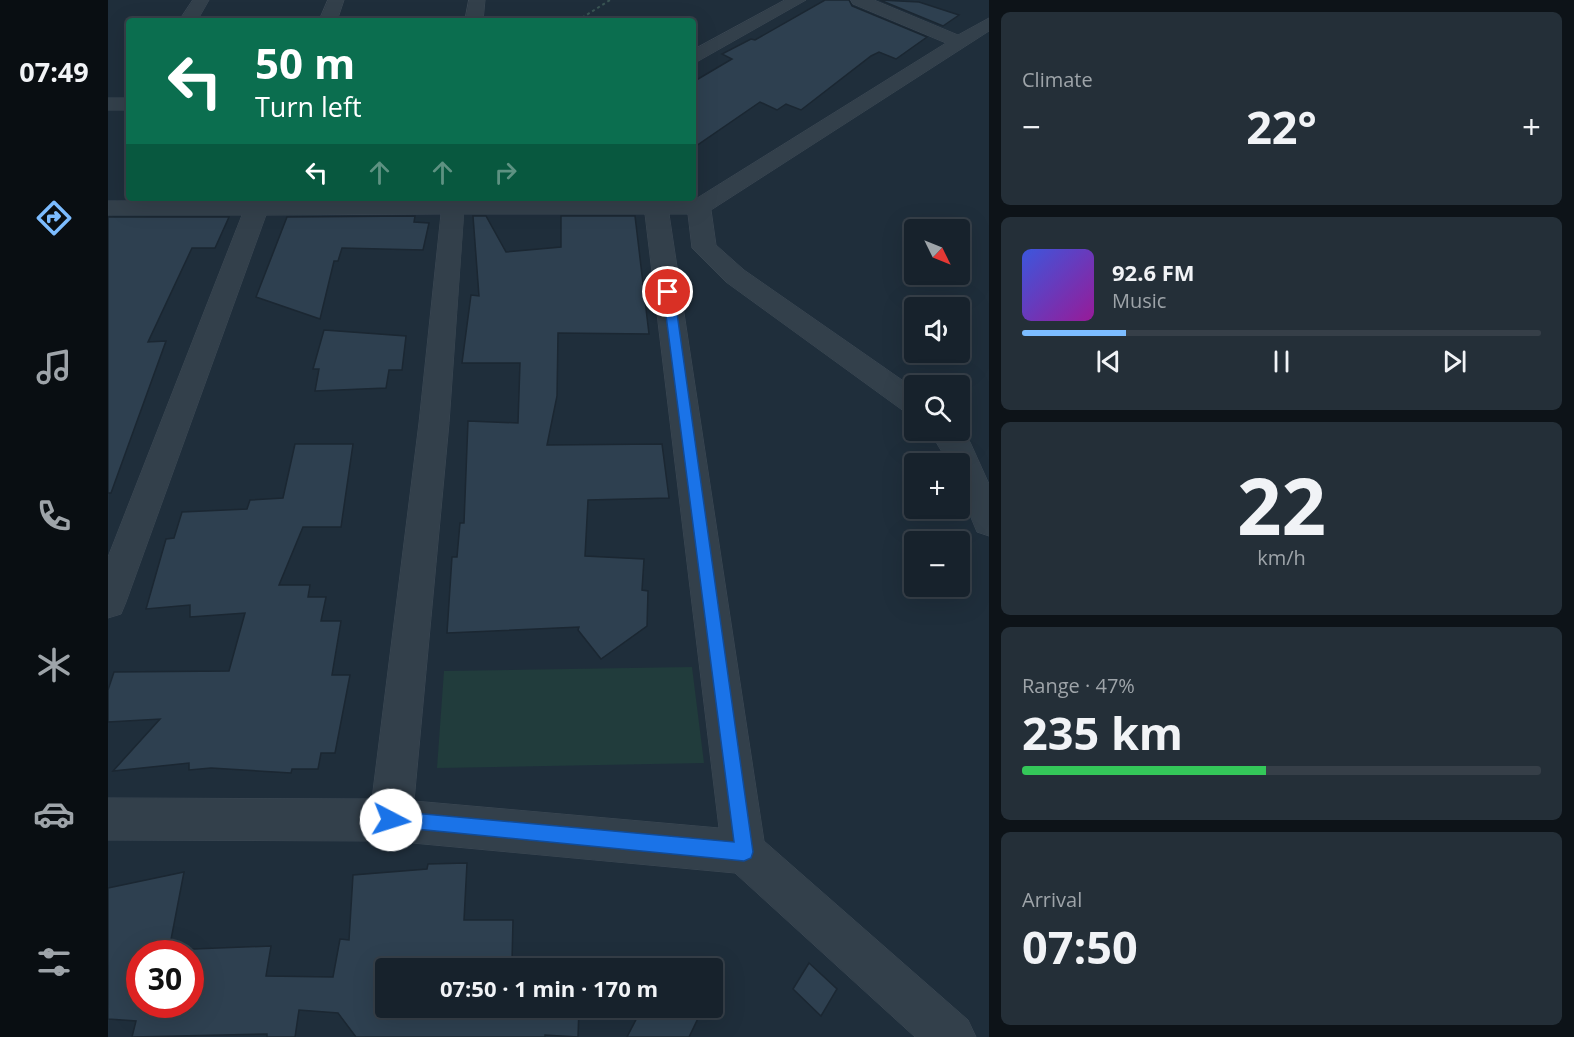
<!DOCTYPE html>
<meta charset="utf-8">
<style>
:root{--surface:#17222c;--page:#242f38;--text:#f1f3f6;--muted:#9ea4a9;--line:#363f48;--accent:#7cbcff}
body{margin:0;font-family:"Open Sans",sans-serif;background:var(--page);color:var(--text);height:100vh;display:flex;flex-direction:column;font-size:22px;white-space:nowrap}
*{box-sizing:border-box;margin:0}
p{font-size:20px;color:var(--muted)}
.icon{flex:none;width:33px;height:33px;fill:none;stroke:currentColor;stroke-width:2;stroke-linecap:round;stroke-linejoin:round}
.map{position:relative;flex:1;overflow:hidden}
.side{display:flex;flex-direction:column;gap:12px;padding:12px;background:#0d1318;width:585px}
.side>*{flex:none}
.hud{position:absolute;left:18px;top:18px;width:570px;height:183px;border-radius:6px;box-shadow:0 6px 24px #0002,0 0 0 2px var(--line);background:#0b6e4f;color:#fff;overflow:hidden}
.needle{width:39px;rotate:133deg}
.buttons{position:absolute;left:796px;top:219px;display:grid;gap:12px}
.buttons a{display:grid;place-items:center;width:66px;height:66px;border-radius:6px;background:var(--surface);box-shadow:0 6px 24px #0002,0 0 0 2px var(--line);font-size:30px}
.speed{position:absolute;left:18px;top:940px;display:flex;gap:12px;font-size:30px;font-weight:700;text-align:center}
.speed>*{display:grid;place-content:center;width:78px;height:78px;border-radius:50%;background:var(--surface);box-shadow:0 6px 24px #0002,0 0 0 2px var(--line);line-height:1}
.speed .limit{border:9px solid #d22;background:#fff;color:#111}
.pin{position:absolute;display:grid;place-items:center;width:51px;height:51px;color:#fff;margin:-26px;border:3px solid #fff;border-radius:50%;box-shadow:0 2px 6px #0007}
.me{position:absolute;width:66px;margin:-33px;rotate:95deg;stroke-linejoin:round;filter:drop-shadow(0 0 4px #0008)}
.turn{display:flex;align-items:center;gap:21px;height:126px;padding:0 30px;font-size:27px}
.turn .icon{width:78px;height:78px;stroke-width:2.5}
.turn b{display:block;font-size:42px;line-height:51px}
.lanes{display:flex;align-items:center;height:57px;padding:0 30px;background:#0003;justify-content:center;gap:30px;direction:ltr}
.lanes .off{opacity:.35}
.big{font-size:45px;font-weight:700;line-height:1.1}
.side .tile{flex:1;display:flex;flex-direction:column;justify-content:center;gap:9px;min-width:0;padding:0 21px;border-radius:9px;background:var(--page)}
.side .dial{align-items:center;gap:0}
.dial b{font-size:78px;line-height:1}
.song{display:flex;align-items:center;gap:18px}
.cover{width:72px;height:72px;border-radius:9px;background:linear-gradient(135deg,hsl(230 70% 55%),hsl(300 70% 35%))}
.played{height:6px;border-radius:3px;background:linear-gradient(90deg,var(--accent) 20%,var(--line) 20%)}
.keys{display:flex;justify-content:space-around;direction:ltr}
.heat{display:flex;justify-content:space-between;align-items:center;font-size:33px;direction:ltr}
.charge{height:9px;border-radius:4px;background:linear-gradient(90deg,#34c759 47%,var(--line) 0)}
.trip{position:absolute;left:267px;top:958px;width:348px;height:60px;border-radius:6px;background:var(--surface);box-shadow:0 6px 24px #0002,0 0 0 2px var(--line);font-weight:700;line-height:60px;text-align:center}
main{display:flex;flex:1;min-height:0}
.tabs{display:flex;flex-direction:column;width:108px;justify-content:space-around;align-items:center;background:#090e12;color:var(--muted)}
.tabs .icon{width:42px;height:42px}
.tabs .active{color:var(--accent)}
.tabs b{font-size:27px;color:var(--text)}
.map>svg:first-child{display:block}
.green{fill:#213c3c}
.building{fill:#2e4050;stroke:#1b2732;stroke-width:1.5;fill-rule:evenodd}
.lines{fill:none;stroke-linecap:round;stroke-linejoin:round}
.minor-casing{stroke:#3d4955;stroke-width:1}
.path{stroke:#3a5554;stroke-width:2;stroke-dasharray:3 3;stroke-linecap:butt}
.minor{fill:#33404b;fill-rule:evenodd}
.route{fill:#1a73e8;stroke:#114b97;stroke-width:1.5}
</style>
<main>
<nav class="tabs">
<b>07:49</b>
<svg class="icon active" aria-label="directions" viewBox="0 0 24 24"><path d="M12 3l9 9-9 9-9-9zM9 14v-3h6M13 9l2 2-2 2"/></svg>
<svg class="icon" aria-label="music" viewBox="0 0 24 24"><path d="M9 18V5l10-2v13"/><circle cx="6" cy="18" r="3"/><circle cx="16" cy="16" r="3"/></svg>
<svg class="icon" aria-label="phone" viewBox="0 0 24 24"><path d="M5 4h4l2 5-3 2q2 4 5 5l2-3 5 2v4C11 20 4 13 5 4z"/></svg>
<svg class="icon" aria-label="climate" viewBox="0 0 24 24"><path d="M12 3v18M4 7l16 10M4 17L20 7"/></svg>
<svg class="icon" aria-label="car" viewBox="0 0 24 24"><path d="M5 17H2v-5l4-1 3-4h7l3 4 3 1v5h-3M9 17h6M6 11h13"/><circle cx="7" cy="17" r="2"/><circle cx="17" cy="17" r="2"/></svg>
<svg class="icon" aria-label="filters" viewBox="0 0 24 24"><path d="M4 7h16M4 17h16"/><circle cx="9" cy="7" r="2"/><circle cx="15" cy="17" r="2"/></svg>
</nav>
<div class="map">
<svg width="881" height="1037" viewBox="0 0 881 1037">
<rect width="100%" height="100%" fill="#1f2e3b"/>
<polygon class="green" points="584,667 596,763 329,768 336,671"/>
<g class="building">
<polygon points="717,0 741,0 744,6 819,37 788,59 771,52 763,56 693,110 678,104 669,110 652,102 585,148 585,82 624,59 614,54 643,39 647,40"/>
<polygon points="772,0 811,2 851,15 835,26"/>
<polygon points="307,216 306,222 321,223 315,250 234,248 230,261 226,261 212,319 148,297 179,217"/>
<polygon points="365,216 378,216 398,252 453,247 453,216 527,216 541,334 450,333 449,396 439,445 554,444 561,498 480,500 477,556 536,559 534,590 540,591 539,626 493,659 470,630 471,627 339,633 344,557 349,557 352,523 356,523 360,421 410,423 412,363 354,363 363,295 371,296"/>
<polygon points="0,217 121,217 107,248 84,248 40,342 58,341 3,493 0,493"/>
<polygon points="216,330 298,336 294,370 281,370 278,388 207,391 211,369 205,369"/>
<polygon points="187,444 245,444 233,527 195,527 171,585 202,585 200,597 218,597 213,621 233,621 224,675 242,675 227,753 213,753 210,769 184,769 183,773 103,768 81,770 81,763 5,771 52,719 0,722 0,690 6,672 121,671 137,613 82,617 82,605 38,609 58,539 66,538 74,512 139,509 142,500 175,498"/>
<path d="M359,863L356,920H405L404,962L438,963V969H278V1008H471L470,1037L437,1035V1037H248L230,1013L191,1010L187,1037H159V1034L24,1037L28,1021L0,1019V888L76,872L61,950L163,946L158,976L225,977L232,939L241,940L245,875L319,869L320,864ZM32,954H82V1005H32Z"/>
<polygon points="701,963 729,989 713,1016 685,989"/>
<polygon points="534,1008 595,1008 581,1037 519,1037"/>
</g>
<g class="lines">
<defs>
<g id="minor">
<polygon points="85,0 101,0 89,21 71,21"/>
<polygon points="220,0 236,0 229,21 211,21"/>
<polygon points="361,0 377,0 375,21 357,21"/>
<polygon points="677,0 698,0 585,64 585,50"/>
<path d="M743,0H766L850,35L881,18V31L603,210L608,245L636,270L807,389V415L797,412L618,282L584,248L580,214H561L656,841L860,1020L868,1037H807L627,873L283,841L0,840V798L264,799L311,423L333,214L158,215L18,602L13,614L0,618V557L134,215H0V201L334,200V198H358L357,200H586L838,43L745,4ZM356,214H537L611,828L306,801L341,423Z"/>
<rect x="0" y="98" width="21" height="12"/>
<polygon points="852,429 862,442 881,484 881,536 869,532 852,491 852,464 841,464 821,430"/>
</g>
</defs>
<use href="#minor" class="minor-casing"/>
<polyline class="path" points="469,21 502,0"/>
<use href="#minor" class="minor"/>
</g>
<polygon class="route" points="560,289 566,292 645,852 643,858 636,861 277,826 274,820 277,813 283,811 626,842 555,292"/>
</svg>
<div class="buttons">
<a><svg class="needle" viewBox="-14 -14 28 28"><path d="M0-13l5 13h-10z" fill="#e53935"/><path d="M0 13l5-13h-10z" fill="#9ea4a9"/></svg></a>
<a><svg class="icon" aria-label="sound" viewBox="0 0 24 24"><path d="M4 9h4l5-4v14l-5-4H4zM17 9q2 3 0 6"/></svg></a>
<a><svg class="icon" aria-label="search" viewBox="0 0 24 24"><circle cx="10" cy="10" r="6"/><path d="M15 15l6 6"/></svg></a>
<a>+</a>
<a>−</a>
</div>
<div class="speed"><div class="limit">30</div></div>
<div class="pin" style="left:560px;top:292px;background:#d93025"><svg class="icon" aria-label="arrive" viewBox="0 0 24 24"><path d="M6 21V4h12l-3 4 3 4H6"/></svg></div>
<svg class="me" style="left:283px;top:820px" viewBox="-20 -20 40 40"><circle r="19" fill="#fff"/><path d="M0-13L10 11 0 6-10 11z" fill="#1a73e8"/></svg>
<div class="trip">07:50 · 1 min · 170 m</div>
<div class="hud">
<div class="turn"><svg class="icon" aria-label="left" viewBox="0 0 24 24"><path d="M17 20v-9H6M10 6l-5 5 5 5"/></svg><div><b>50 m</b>Turn left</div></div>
<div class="lanes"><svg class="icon" aria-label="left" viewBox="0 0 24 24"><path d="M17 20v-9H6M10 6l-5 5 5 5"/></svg><svg class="icon off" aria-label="ahead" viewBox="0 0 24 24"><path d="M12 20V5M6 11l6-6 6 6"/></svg><svg class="icon off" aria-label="ahead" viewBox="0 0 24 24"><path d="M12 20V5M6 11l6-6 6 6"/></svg><svg class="icon off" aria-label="right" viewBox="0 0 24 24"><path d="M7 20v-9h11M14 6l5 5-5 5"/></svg></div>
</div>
</div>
<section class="side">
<div class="tile"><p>Climate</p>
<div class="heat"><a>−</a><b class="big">22°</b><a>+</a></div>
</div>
<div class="tile">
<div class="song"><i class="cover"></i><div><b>92.6 FM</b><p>Music</p></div></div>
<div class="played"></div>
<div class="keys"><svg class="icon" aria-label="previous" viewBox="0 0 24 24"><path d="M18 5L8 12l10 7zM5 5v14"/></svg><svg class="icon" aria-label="pause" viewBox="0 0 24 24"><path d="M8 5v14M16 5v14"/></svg><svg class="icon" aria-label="next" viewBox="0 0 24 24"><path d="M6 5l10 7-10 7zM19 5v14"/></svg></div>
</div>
<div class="tile dial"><b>22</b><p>km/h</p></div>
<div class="tile"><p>Range · 47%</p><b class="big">235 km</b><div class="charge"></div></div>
<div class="tile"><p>Arrival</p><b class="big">07:50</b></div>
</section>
</main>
